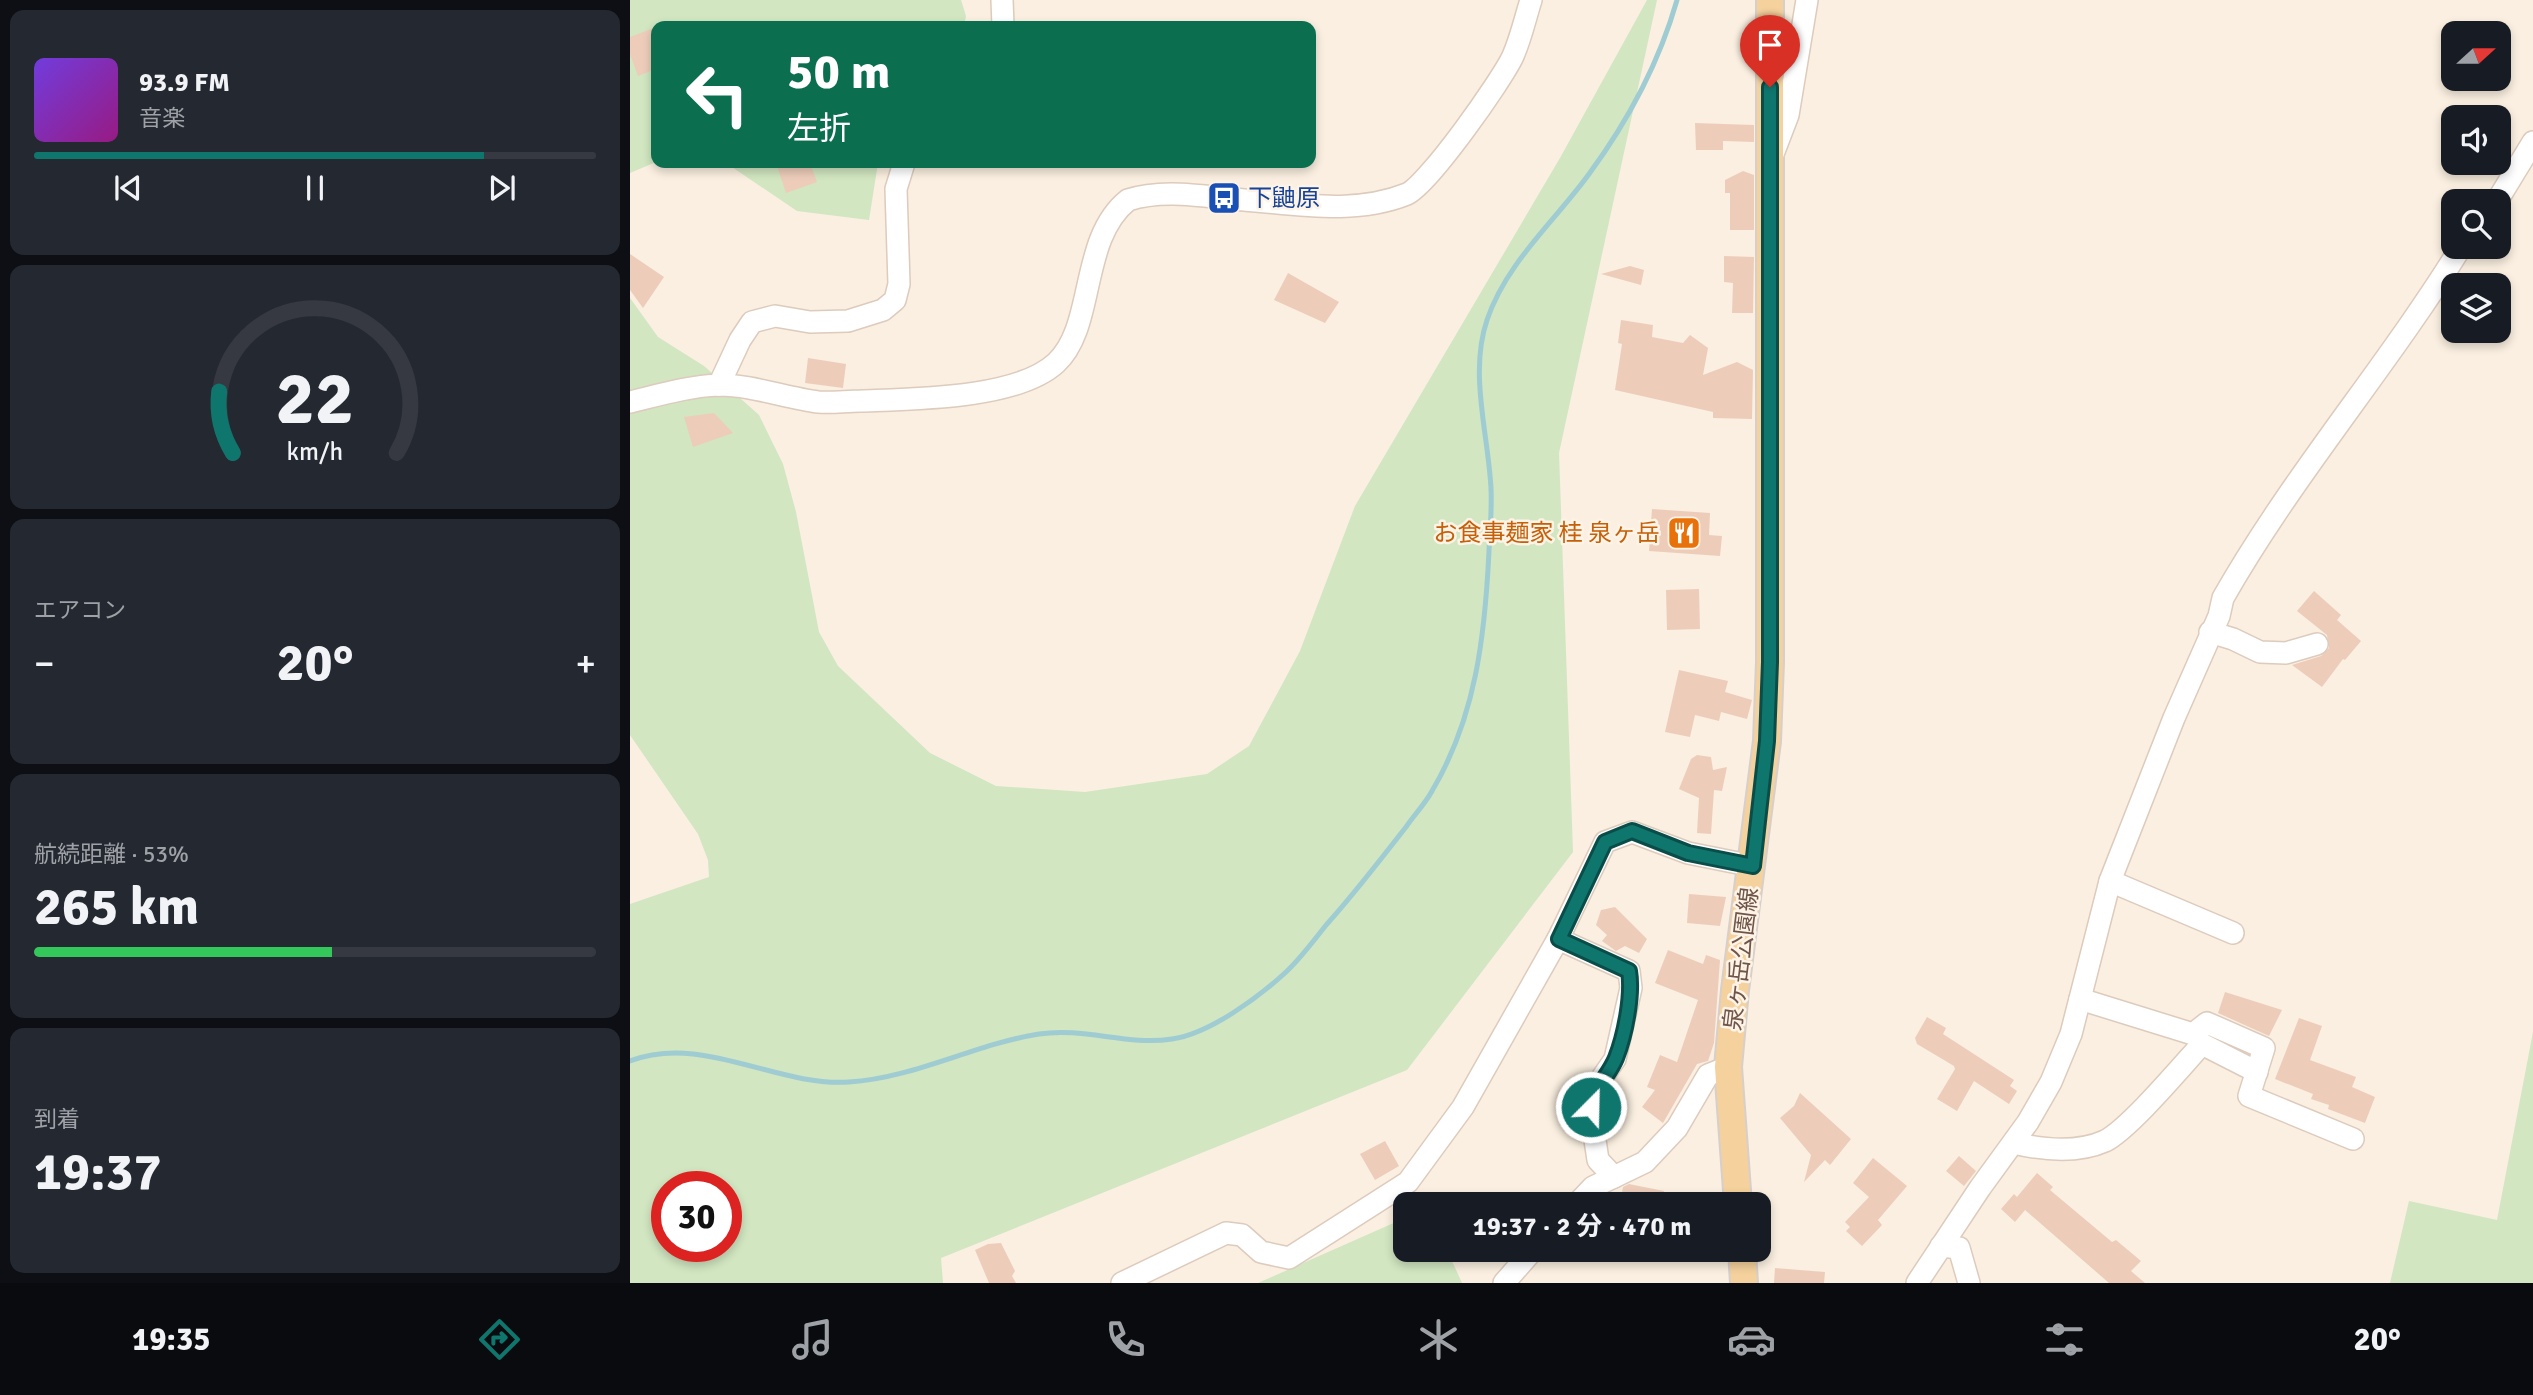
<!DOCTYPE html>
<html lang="ja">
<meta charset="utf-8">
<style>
:root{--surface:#171b24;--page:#242831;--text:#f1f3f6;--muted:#9ea1a6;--line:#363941;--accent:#0f766e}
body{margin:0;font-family:Signika,"Noto Sans JP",sans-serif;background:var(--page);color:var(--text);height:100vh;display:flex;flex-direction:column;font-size:26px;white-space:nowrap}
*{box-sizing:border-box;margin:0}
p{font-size:23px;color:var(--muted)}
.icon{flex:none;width:38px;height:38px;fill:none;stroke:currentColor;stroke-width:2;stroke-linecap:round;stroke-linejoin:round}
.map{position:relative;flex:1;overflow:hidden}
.side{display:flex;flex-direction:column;gap:10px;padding:10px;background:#0d0f14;width:630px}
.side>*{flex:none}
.top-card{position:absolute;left:21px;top:21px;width:665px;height:147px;border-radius:14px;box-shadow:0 4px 10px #0003;background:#0b6e4f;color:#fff;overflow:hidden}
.needle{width:46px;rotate:69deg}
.buttons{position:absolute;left:1811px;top:21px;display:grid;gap:14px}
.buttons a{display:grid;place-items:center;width:70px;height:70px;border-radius:14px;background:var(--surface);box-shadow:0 4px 10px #0003;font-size:35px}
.speed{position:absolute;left:21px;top:1171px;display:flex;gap:14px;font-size:35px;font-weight:700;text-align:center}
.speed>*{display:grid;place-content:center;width:91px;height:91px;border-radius:50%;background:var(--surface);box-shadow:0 4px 10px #0003;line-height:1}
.speed .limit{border:10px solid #d22;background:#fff;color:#111}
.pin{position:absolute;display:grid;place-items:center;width:60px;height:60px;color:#fff;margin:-72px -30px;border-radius:50% 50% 50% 0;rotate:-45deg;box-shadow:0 0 7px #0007}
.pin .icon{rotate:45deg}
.me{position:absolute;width:77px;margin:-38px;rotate:23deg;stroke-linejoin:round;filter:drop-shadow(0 0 5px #0008)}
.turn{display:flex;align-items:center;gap:24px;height:147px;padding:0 21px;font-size:32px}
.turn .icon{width:91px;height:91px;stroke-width:2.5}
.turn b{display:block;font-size:49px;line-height:60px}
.big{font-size:52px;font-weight:700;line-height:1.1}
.side .tile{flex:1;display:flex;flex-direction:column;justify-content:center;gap:10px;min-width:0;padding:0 24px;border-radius:14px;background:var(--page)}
.side .dial{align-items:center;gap:0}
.dial svg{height:182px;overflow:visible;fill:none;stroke:var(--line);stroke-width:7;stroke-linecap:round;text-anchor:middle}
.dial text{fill:var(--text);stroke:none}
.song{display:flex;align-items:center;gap:21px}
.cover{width:84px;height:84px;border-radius:10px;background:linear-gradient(135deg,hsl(260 70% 55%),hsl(310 70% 35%))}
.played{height:7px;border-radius:4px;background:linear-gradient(90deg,var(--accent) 80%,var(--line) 80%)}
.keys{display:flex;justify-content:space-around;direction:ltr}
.heat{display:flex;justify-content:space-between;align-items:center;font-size:38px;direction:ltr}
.charge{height:10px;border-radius:5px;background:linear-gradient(90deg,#34c759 53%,var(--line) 0)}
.trip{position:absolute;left:763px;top:1192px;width:378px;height:70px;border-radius:14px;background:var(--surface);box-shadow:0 4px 10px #0003;font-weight:700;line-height:70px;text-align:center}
.menu{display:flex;height:112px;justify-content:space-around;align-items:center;background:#090b0e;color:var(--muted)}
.menu .icon{width:49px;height:49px}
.menu .selected{color:var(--accent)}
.menu b{font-size:32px;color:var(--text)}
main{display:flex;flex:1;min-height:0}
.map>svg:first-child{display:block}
.green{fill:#d1e6c1;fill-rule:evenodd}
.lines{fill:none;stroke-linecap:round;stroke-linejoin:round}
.stream{stroke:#9eccd2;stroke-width:5}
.building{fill:#edcdba}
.minor-casing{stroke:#ddcbbd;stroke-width:24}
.major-casing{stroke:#d7cfcc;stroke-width:30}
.minor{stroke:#fff;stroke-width:21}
.major{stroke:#f5d19d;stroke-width:26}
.route-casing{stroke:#0a4d48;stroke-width:18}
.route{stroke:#0f766e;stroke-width:12}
.labels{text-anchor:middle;stroke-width:5;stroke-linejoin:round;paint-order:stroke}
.transit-label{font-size:24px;fill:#164399;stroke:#fdf3e6;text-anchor:start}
.food-label{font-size:24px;fill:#c56008;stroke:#fdf3e6;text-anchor:end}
.street-label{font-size:24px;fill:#6f554a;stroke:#fdf3e6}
</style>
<main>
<section class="side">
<div class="tile">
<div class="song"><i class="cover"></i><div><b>93.9 FM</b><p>音楽</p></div></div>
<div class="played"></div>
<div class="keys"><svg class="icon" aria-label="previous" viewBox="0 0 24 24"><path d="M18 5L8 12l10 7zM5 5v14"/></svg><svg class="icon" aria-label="pause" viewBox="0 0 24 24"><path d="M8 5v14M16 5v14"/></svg><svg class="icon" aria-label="next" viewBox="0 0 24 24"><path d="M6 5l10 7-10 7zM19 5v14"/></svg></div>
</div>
<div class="tile dial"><svg viewBox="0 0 100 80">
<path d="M14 69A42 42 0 1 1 86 69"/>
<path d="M14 69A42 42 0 0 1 8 42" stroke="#0f766e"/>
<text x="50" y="56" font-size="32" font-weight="700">22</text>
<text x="50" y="72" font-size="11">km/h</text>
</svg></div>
<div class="tile"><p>エアコン</p>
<div class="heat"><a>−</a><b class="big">20°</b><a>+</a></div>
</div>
<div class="tile"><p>航続距離 · 53%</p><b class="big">265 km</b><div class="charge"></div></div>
<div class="tile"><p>到着</p><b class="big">19:37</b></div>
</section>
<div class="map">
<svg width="1903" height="1283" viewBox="0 0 1903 1283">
<rect width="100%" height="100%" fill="#faefe0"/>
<g class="green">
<polygon points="0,0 331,0 336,16 334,26 26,26 26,162 0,173"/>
<path d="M1017,0H1027L929,453L943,852L777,1070L311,1258L313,1283H0V904L79,877L78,860L68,834L0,735V298L28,337L74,366L129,415L153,464L166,512L189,632L208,666L300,753L366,786L455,792L577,774L619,746L670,651L725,506L930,158ZM37,1186H96V1246H37Z"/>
<polygon points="96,163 248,163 239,220 167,211"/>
<polygon points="1903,1032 1903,1283 1760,1283 1779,1201 1867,1220"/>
<polygon points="775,1218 775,1250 817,1250 832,1283 628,1283"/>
</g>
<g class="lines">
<path class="stream" d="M0,1061C72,1033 146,1087 219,1082C284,1078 345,1044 409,1034C454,1027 497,1046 542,1039C579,1034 629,997 656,972C671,958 684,940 697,924C725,893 750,860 776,827C784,815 795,804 802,791C846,717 855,635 859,551C860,530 862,509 861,488C858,433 839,373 857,320C876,263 925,221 959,174C998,121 1029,63 1047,0"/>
</g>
<g class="building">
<polygon points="26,27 26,69 8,76 0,54 0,37"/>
<polygon points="1065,123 1124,125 1124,142 1093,141 1093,150 1066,150"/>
<polygon points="146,163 180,163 187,182 156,193"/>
<polygon points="1113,171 1124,175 1124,230 1100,230 1100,193 1095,193 1095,180"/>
<polygon points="0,254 34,277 13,308 0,290"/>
<polygon points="1094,256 1124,257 1123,313 1102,313 1103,283 1094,282"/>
<polygon points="1000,266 1014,270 1011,285 971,274"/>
<polygon points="658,273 709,302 695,323 644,300"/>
<polygon points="991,320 1023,325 1022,337 1053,343 1060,335 1078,348 1073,375 1107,362 1123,370 1122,419 1083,418 1083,412 985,390 992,344 988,343"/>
<polygon points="178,358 216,364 213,388 175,383"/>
<polygon points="84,413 103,433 63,447 54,417"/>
<polygon points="1022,509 1080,513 1079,535 1092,536 1090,556 1019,551"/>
<polygon points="1069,589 1070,629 1037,630 1036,590"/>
<polygon points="1684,591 1711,615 1707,620 1731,641 1715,660 1713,659 1692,687 1662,665 1691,656 1699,648 1697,635 1667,611"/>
<polygon points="1049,670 1098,681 1095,692 1122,700 1117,719 1091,712 1089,721 1065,715 1060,737 1035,732"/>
<polygon points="1067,755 1081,757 1083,770 1097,767 1092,791 1084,790 1081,834 1067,833 1069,798 1049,789 1061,759"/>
<polygon points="1059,894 1096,897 1090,926 1057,923"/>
<polygon points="985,907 1017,939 1009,953 995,946 986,951 972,941 977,935 966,925 971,910"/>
<polygon points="1038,950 1073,964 1076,955 1090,960 1084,1043 1078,1061 1067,1064 1033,1123 1012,1107 1025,1090 1017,1087 1030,1055 1047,1062 1068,1000 1025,983"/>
<polygon points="1595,992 1652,1010 1639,1036 1588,1013"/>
<polygon points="1297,1017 1316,1028 1313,1034 1384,1080 1380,1086 1387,1091 1379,1104 1344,1081 1327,1111 1307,1099 1325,1069 1324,1066 1287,1044 1285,1038"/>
<polygon points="1669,1018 1692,1026 1680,1060 1726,1077 1722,1087 1745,1097 1735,1123 1698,1109 1699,1105 1681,1099 1683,1094 1645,1079"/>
<polygon points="1170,1093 1221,1139 1200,1165 1195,1160 1174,1182 1181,1155 1150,1118 1164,1106"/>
<polygon points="755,1141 769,1166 745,1180 730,1154"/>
<polygon points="1329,1156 1346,1171 1334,1186 1316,1171"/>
<polygon points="1243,1158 1277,1186 1248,1220 1252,1225 1232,1246 1216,1231 1220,1227 1215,1222 1239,1197 1223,1183"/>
<polygon points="1407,1173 1423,1187 1420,1190 1482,1242 1486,1240 1511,1261 1501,1271 1515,1283 1479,1283 1395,1210 1385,1222 1371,1209 1384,1194 1387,1197"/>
<polygon points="999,1184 1034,1191 1031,1204 990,1204 993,1187"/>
<polygon points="371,1243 385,1271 382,1276 386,1283 359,1283 345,1250 358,1244"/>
<polygon points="1145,1268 1195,1272 1194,1283 1144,1283"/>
</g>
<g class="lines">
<defs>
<g id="minor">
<polyline points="372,0 373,26"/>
<polyline points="1143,154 1158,115 1177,0"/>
<polyline points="1867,201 1903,142"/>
<polyline points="89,385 110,340 122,322 145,316 180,322 218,321 253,310 265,300 269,284 266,189 274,163"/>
<path d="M0,402C29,395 59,386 89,385C122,385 156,398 188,402C203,403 216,401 231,401C283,399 387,399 426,363C466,326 449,239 498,200C534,188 576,197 614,200C668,204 725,215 777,194C798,185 872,80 883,56C891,38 895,19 901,0"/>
<polyline points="1580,632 1603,639 1630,652 1656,653 1687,644"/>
<polyline points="1480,881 1603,933"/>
<polyline points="928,939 999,971 1001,988 985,1059 965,1088 960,1107 968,1160 984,1177 1015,1162 1047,1128 1078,1075 1098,1067"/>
<polyline points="1450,999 1563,1034 1577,1023 1634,1048 1619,1096 1723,1139"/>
<path d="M1384,1143C1413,1150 1446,1154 1475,1141C1499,1129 1551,1067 1572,1044L1627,1072"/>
<polyline points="947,1204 963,1187 984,1177"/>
<polyline points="1311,1246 1329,1248 1339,1283"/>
<polyline points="492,1283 596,1233 612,1235 631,1252 659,1258 778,1182 833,1107 928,939 975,842 1002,832 1058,853 1123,866"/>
<polyline points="874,1283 903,1250"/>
<path d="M1287,1283L1350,1188L1398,1122L1421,1082L1441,1034L1480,881L1544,718L1589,616L1593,598C1663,475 1757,367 1831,247"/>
</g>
<g id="major">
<polyline points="1108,1204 1098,1067 1105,990 1137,741 1140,662 1140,0"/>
<polyline points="1112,1250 1114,1283"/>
</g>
</defs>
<use href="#minor" class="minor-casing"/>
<use href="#major" class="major-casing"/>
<use href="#minor" class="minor"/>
<use href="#major" class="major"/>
</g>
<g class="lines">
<defs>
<path id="route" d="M961,1107C967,1083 978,1077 986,1058C995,1035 1003,995 999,971L929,939L975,842L1002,831L1058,853L1123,866L1137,741L1140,662V87"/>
</defs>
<use href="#route" class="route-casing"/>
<use href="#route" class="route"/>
</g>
<defs>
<symbol id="bus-square" viewBox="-11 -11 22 22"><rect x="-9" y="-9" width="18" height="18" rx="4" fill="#1a4fb4" stroke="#fdf3e6"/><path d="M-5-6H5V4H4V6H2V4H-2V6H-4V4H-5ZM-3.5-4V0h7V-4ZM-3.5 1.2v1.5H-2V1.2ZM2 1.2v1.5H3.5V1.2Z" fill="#fff"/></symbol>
<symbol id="restaurant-square" viewBox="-11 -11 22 22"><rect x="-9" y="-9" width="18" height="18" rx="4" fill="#e8710a" stroke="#fdf3e6"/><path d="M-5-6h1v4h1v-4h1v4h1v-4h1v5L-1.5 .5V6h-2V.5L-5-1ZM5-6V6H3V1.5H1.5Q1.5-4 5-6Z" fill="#fff"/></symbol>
</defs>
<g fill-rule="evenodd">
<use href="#bus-square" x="575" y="179" width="38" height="38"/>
<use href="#restaurant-square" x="1035" y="514" width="38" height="38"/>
</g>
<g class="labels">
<g class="transit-label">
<text x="618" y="206">下鼬原</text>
</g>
<g class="food-label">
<text x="1030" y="541">お食事麺家 桂 泉ヶ岳</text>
</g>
<g class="street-label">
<text transform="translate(1111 959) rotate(-83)" y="8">泉ヶ岳公園線</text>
</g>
</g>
</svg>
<div class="buttons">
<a><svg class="needle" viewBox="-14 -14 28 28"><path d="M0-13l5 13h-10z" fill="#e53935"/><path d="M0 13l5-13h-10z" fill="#9ea1a6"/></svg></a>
<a><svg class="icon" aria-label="sound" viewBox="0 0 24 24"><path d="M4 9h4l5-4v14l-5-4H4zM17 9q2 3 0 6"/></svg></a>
<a><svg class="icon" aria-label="search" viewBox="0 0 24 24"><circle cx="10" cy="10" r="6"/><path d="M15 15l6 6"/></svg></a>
<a><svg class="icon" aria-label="layers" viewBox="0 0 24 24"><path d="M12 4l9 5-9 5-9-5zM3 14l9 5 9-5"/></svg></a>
</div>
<div class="speed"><div class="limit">30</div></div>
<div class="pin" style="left:1140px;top:87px;background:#d93025"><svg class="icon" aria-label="arrive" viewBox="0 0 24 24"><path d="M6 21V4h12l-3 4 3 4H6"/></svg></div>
<svg class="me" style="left:961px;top:1107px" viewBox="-20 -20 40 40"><circle r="17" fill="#0f766e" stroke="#fff" stroke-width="3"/><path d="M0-11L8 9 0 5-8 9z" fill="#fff"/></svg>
<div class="trip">19:37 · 2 分 · 470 m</div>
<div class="top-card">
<div class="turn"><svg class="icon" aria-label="left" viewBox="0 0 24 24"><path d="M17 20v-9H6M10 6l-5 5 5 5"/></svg><div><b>50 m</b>左折</div></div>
</div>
</div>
</main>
<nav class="menu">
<b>19:35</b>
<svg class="icon selected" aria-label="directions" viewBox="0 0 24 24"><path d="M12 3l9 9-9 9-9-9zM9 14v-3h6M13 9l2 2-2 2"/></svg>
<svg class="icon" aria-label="music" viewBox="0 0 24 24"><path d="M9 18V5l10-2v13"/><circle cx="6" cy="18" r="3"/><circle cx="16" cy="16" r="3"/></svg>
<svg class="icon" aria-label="phone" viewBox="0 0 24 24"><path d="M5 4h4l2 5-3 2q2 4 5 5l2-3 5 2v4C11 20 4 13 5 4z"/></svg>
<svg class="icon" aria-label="climate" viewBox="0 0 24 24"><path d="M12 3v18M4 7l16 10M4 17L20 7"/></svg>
<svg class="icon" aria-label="car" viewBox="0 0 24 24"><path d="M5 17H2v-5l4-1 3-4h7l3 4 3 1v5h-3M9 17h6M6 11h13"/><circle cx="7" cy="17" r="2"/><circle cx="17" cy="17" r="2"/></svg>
<svg class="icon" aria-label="filters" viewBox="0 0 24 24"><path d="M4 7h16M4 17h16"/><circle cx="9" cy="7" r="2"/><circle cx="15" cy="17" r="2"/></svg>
<b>20°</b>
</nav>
